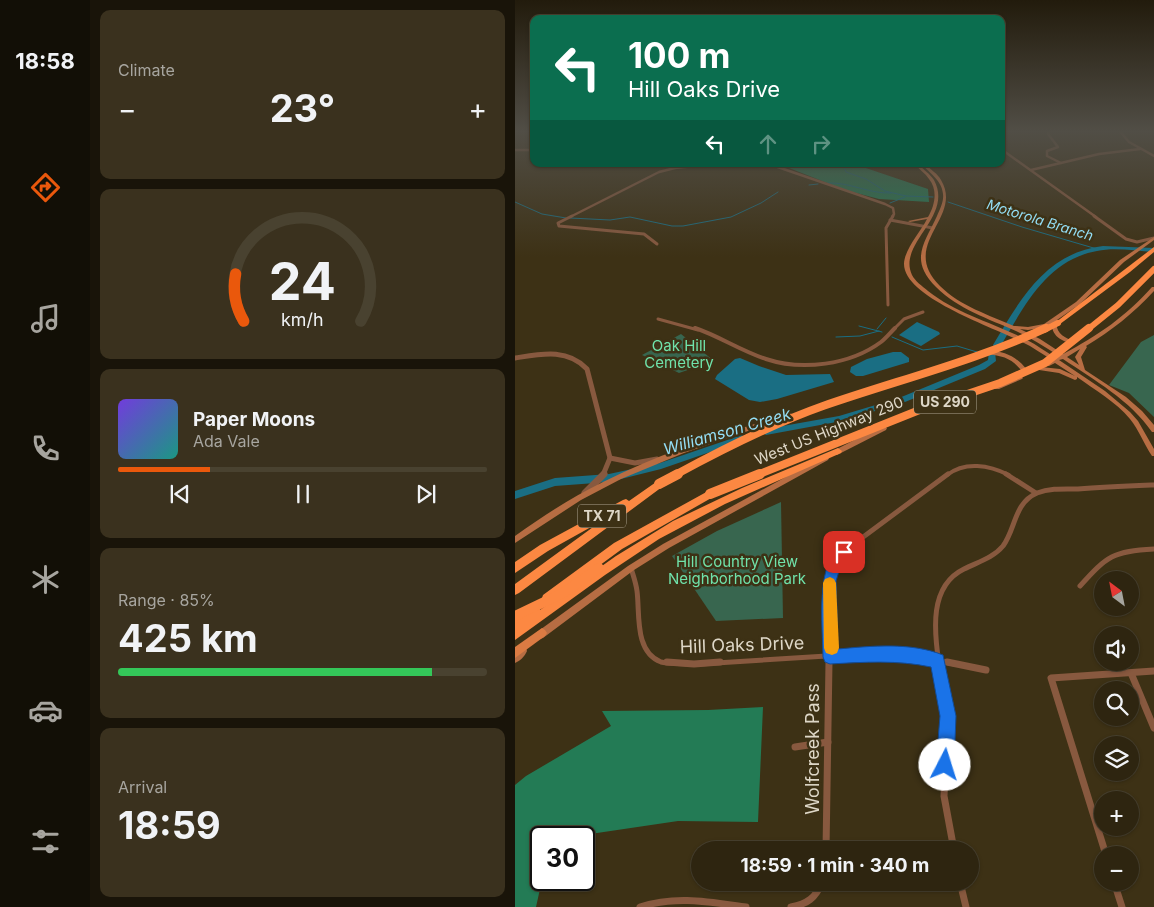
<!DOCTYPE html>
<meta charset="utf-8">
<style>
:root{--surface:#2e2510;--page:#3a311e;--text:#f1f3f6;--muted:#a7a59f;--line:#494230;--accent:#ea580c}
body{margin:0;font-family:Inter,sans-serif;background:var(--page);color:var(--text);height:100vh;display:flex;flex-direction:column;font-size:19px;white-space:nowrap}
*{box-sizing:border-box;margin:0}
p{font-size:16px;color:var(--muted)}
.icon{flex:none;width:28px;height:28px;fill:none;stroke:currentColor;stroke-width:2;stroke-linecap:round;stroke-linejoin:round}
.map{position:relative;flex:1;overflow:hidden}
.sheet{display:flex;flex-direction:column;gap:10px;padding:10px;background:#191409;width:425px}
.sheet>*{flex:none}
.top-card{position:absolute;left:15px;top:15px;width:475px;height:152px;border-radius:10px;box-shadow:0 1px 4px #0004,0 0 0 1px var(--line);background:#0b6e4f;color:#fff;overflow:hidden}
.needle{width:32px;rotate:328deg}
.fabs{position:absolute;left:579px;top:571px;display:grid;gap:10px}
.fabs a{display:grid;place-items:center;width:45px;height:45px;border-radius:50%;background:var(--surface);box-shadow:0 1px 4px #0004,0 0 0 1px var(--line);font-size:25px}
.speed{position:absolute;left:15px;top:826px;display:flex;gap:10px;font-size:25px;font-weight:700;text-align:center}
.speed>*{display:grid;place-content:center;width:65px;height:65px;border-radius:50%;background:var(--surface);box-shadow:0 1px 4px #0004,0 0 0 1px var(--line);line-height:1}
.speed .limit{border:2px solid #111;border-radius:8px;background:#fff;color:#111}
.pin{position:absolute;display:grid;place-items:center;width:42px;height:42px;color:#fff;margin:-21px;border-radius:10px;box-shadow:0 2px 8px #0006}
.me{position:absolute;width:55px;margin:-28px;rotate:5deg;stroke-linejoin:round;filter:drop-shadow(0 0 4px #0008)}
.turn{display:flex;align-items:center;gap:18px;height:105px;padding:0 15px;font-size:22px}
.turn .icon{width:65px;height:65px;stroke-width:2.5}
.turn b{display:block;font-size:35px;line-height:42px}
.lanes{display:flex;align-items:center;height:48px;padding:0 15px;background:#0003;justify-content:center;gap:25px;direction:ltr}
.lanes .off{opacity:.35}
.big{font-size:38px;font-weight:700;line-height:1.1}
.sheet .tile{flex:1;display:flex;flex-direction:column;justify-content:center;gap:8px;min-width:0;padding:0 18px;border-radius:10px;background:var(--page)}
.sheet .dial{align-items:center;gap:0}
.dial svg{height:130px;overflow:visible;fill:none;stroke:var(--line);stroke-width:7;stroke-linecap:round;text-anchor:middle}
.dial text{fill:var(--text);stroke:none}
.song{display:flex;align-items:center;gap:15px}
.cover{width:60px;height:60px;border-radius:8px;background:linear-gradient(135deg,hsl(260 70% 55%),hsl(170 70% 35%))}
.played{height:5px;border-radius:2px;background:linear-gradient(90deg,var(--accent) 25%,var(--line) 25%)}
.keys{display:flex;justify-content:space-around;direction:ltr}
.heat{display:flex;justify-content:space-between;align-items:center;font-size:28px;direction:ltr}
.charge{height:8px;border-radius:4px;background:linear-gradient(90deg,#34c759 85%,var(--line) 0)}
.trip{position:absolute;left:176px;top:841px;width:288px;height:50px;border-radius:25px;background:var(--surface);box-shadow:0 1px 4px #0004,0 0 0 1px var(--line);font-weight:700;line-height:50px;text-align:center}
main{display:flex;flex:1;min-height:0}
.menu{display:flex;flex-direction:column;width:90px;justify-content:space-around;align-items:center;background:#120f06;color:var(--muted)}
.menu .icon{width:35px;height:35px}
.menu .selected{color:var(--accent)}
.menu b{font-size:22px;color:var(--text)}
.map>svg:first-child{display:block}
.green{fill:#38664f}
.forest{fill:#237b55}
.water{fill:#1a6e83}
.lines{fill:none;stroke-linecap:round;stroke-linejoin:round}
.stream{stroke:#1a6e83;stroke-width:1}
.river{fill:#1a6e83;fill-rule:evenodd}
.minor-far4{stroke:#88593f;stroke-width:2.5}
.minor-far3{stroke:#88593f;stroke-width:3}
.minor-far2{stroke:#88593f;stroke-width:4}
.minor-far1{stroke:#88593f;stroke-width:5}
.minor{stroke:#88593f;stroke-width:7}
.tertiary-far1{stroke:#88593f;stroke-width:5}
.tertiary{stroke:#88593f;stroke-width:7}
.secondary{fill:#b76d43;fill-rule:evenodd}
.primary{fill:#db7b43;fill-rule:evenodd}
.motorway{fill:#fc8842;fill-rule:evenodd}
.motorway-bridge-far2{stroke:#fc8842;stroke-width:6}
.motorway-bridge-far1{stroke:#fc8842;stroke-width:8}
.motorway-bridge{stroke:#fc8842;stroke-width:10}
.route{fill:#1a73e8;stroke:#114b97}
.slow{fill:#f59e0b}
.labels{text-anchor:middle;stroke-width:5;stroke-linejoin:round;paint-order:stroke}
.far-water-label{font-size:14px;font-style:italic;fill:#94def5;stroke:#3d3115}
.shield{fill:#3d3115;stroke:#aea592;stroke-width:1}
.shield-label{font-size:14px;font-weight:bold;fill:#ded7c7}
.park-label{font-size:15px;fill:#70e3ab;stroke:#3d3115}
.street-label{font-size:15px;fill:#ded7c7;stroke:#3d3115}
.water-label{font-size:16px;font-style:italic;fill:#94def5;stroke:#3d3115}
.near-street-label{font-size:18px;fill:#ded7c7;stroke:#3d3115}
</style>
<main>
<nav class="menu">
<b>18:58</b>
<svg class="icon selected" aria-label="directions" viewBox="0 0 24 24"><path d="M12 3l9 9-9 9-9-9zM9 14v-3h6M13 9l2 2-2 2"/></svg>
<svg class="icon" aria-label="music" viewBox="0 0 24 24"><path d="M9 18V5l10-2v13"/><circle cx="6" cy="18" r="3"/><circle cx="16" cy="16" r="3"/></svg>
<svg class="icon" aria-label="phone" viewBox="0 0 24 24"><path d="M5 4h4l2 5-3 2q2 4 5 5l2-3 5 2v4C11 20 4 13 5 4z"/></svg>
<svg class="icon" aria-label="climate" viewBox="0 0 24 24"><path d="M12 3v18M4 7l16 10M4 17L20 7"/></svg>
<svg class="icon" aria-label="car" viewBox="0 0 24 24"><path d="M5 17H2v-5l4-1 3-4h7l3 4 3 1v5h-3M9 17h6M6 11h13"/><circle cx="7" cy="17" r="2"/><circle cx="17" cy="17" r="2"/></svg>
<svg class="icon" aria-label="filters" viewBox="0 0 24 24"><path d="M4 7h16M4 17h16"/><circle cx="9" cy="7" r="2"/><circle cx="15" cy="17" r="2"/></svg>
</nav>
<section class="sheet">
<div class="tile"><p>Climate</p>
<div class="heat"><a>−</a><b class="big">23°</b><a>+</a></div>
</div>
<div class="tile dial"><svg viewBox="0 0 100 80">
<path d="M14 69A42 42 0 1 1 86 69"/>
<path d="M14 69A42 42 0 0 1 9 40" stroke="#ea580c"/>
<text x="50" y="56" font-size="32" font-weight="700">24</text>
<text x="50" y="72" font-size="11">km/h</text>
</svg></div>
<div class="tile">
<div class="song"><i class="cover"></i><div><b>Paper Moons</b><p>Ada Vale</p></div></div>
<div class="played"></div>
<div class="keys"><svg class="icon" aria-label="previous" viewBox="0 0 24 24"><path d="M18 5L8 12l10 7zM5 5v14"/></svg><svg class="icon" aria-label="pause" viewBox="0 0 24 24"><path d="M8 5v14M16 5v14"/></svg><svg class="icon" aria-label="next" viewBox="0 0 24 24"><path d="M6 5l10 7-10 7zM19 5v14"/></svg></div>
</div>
<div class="tile"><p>Range · 85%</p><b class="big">425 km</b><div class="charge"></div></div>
<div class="tile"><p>Arrival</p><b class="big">18:59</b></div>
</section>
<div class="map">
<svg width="639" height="907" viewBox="0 0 639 907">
<rect width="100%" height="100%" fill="#3d3115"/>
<g class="green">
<polygon points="166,334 199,361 164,373 127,355"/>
<polygon points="639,335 639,417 614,393 594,385 626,342"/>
<polygon points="266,502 268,618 201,621 157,556 202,531"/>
</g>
<g class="forest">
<polygon points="264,164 339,164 413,189 414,202 364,199 330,190"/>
<polygon points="248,707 243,822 163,821 55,837 26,838 27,880 21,907 0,907 0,785 11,776 96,726 87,711 193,710"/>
</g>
<g class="water">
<polygon points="402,322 424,332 425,334 406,346 384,335"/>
<polygon points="378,352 386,352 394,358 394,362 348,376 341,376 335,372 336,367 352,359"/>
<polygon points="225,358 244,366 271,375 315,374 319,382 262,399 245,402 234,400 200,379 202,375 220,359"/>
</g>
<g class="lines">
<g class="stream">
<polyline points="328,164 331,172 351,179 370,191 391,196 418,197"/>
<path d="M313,183C335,182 354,194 376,193"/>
<polyline points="294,185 303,184"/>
<polyline points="0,202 27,214 51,218"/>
<polyline points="433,202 507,227 582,249"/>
<polyline points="375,203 390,197"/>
<polyline points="55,218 95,220 115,217 157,226 168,226 216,217 246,203 263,192"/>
<polyline points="344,326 367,332"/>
<polyline points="362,329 371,318"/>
<polyline points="321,337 345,336 364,331"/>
<polyline points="377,337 408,350 442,346 462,352"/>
</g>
<g class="river">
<path d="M588,246L639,248V252C620,251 600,247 582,251C531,260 509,307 485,347H479L478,345C505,300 530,253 588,246Z"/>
<polygon points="474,352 480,352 481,361 470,369 390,402 327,421 251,435 247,432 251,429 324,416 384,398 464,365 473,360"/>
<polygon points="227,435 231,438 230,440 146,469 94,482 40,486 0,499 0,491 40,478 94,474 145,463"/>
</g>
<g class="minor-far4">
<polyline points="534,130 533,134 543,147 532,151 532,156 546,163"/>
<polyline points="604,130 614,142 639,156"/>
<polyline points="486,149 581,217"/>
<polyline points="0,150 19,150"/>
<polyline points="254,164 370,204 378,208 379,214 377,217"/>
<polyline points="516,170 584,154 625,149"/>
<polyline points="55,217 144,172 160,168 200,164"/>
</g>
<g class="minor-far3">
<polyline points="57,216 43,223 44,226 129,234 142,244"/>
<polyline points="579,216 611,239 622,242 639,238"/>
<polyline points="375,220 418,228"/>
<polyline points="373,305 371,228 378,216"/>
<polyline points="143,319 183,330"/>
<polyline points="378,330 389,319 408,312"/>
</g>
<g class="minor-far2">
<path d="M180,328C204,336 226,351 251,359C287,371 335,365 366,342C371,338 375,333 380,328"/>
<path d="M432,475C450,461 474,465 494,475"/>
</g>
<g class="minor-far1">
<polyline points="491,474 521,493"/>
<path d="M116,568C118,575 121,583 122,591C125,613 119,652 146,662C153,664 165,663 173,664"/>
<path d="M565,586C592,556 598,551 639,549"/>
<polyline points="185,664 360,653 390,654 439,664"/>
<path d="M314,664C321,628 302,575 332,549L433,474"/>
<path d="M424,664C419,631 414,586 449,569C463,562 478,558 488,546C501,528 499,503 522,493C535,488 549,489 563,489C588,487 614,486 639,485"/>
</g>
<g class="minor">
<polyline points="152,662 179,664 205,662"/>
<polyline points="424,662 433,718 429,796 439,850"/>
<polyline points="432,662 471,670"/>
<polyline points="616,673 639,728"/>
<polyline points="280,747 313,742"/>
<polyline points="311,850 314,662"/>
<polyline points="591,855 536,678 639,671"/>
<polyline points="445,882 451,907"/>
<polyline points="599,882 607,907"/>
<path d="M125,907C161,895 195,902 231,907"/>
<path d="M276,907C292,904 301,898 307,882"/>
</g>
<g class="tertiary-far1">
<path d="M0,358C26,354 52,348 72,369L95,458L88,475"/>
<polyline points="95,458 120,463 142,459"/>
</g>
<polyline class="tertiary" points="70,493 89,474"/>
<g class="secondary">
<path d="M399,164H403C408,169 415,174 419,180C439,217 382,243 397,275C400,281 407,286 413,291C442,314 479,323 512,340C522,345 531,352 541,358L544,356C530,347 516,338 501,331C474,319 443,309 421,287C394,260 409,244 422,216C425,209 429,201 428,194C427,180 414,173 407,164H410C415,169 423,174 426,180C449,218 383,244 425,286C445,306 474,315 499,326H501L513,327L529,324L561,302L605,260L639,237V240L609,262L565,304L542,320V321C540,333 549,338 560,341V343C548,343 536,336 537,323L525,330L523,329L524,328L513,330L505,329L525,339L548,354C584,335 610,317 637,287H639V291C619,313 596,331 571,346L572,347L566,357L570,370L611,397L627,411L639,425V432H637C615,400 579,380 548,359L544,360L590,391L615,412L623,421L639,449V456H637C629,444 624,430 615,419C601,402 580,390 562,377V379L560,380L544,373L524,370L523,369L524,368L526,367L545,369L560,376L540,363L534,366H530L529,365L537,360C527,354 518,347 507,342C481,328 389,298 389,264C389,250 406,231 412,219L395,222L393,221L413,217C420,205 423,190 414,179C410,173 404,169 399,164ZM565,349L560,357L564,365L552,357Z"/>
<path d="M474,351C490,351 502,357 512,370L509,376L507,377L508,378L507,379L484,389H480L479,388L480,387L505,376L504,375L506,370C496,358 488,356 472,354L471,353Z"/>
<path d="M275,413L277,414L278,415L277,416L169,453L106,479L66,500L0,543V536C28,516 57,497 88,482C147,452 212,432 275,413Z"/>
<polygon points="367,426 369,426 372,428 371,430 322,455 318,455 317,453 318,451"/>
<polygon points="309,456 313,456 314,458 313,460 154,548 119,570 28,638 25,639 22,638 21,635 22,632 113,566 148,544"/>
<path d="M8,647L11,648L12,651C10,656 5,661 0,663V653L5,648Z"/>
</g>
<polygon class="primary" points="27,628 30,630 32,633 30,636 0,658 0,647"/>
<g class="motorway">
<polygon points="639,247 639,252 615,272 545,324 541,324 541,322"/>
<polygon points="323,448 327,451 326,453 210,504 144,539 90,575 0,640 0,620 16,605 20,604 24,605 25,610 101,556 158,521 227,488"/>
<polygon points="144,480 147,481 149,484 147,487 4,593 0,595 0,584 85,522 33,551 0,573 0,562 25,545 108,500 111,499 114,501"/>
<polygon points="195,490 198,491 200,494 198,497 107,549 36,601 32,603 28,601 27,598 28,595 99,543"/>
</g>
<g class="motorway-bridge-far2">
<polyline points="529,330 543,323"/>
<polyline points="572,330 603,305 639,269"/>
</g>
<g class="motorway-bridge-far1">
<path d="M160,475C208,449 257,424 308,406C383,380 460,361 531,328"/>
<polyline points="242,475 402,411 485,383 530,363 574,328"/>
</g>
<g class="motorway-bridge">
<polyline points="144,484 163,474"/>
<polyline points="195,494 245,474"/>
<polyline points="0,616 48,593 84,568"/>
</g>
</g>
<linearGradient id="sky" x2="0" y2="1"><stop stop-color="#221b0c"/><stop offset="0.51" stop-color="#514e46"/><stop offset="1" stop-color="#514e46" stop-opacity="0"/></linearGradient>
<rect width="639" height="257" fill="url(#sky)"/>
<path class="route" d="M329,546L333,547L335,552L327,562L321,581L323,649C356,646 396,642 428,655L441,716L439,765L436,771L430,773L424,771L421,765L425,716L416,667C382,660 350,662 315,664L310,662L308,657C308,630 299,557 329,546Z"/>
<polygon class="slow" points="315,577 319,579 321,583 324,648 322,653 317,655 311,653 309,648 308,583 310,579"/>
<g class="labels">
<g class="far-water-label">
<text transform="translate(525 220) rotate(17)" y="5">Motorola Branch</text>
</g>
<g class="shield">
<rect x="399" y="390.5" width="62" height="23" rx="4"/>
<rect x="63" y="504.5" width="48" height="23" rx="4"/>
</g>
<g class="shield-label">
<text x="430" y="407">US 290</text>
<text x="87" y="521">TX 71</text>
</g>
<g class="park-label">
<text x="164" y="351">Oak Hill<tspan x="164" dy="17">Cemetery</tspan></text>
<text x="222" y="567">Hill Country View<tspan x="222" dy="17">Neighborhood Park</tspan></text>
</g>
<g class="street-label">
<text transform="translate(314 431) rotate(-22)" y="5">West US Highway 290</text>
</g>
<g class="water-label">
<text transform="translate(212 431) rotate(-16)" y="6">Williamson Creek</text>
</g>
<g class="near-street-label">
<text transform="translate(227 645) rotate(-2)" y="6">Hill Oaks Drive</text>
<text transform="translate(298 749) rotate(-90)" y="6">Wolfcreek Pass</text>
</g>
</g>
</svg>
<div class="fabs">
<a><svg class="needle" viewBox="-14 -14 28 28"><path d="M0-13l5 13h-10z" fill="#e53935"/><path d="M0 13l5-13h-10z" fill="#a7a59f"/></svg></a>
<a><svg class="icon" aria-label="sound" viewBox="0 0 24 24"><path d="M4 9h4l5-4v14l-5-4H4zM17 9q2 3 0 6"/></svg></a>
<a><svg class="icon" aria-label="search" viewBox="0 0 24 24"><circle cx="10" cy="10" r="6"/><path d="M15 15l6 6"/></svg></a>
<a><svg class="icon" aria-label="layers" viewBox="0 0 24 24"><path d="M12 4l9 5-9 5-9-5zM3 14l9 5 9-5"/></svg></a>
<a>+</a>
<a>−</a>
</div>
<div class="speed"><div class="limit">30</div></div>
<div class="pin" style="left:329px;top:552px;background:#d93025"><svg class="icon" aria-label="arrive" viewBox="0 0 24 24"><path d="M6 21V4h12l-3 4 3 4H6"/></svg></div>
<svg class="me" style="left:430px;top:765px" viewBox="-20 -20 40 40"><circle r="19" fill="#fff"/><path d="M0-13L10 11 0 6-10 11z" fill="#1a73e8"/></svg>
<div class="trip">18:59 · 1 min · 340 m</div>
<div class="top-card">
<div class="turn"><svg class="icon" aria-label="left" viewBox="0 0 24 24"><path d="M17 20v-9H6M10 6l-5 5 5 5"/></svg><div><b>100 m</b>Hill Oaks Drive</div></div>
<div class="lanes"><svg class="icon" aria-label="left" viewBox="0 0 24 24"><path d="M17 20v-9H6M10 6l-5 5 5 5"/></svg><svg class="icon off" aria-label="ahead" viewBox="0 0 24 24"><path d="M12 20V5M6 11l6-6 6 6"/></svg><svg class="icon off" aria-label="right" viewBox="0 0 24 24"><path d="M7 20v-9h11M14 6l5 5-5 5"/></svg></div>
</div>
</div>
</main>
